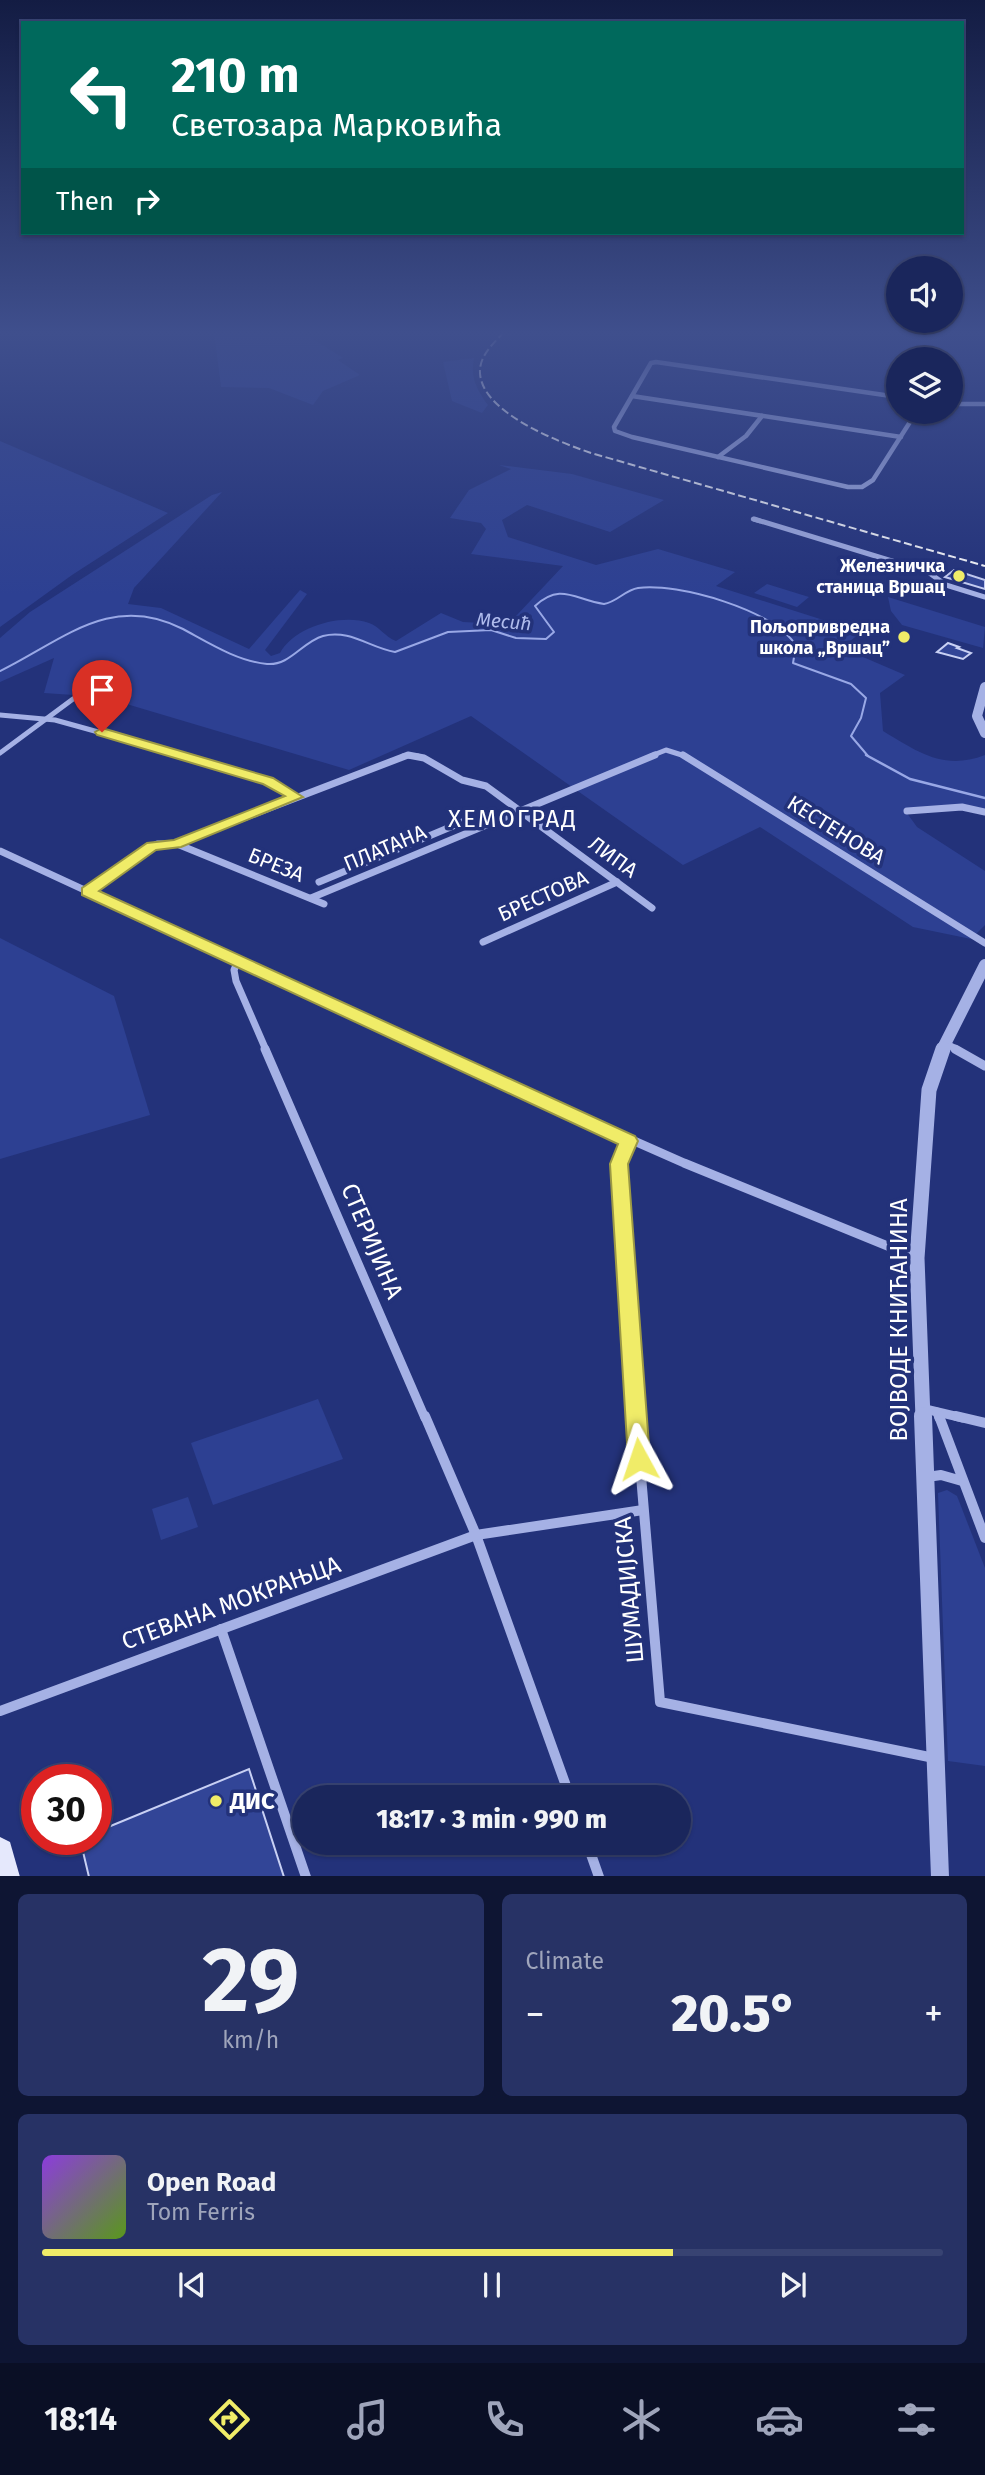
<!DOCTYPE html>
<meta charset="utf-8">
<style>
:root{--surface:#1a265c;--page:#273265;--text:#f1f3f6;--muted:#9fa5bb;--line:#384372;--accent:#f0ec68}
body{margin:0;font-family:"Fira Sans",sans-serif;background:var(--page);color:var(--text);height:100vh;display:flex;flex-direction:column;font-size:26px;white-space:nowrap}
*{box-sizing:border-box;margin:0}
p{font-size:23px;color:var(--muted)}
.icon{flex:none;width:38px;height:38px;fill:none;stroke:currentColor;stroke-width:2;stroke-linecap:round;stroke-linejoin:round}
.map{position:relative;height:1876px;overflow:hidden}
.details{display:flex;flex-direction:column;gap:18px;padding:18px;background:#0e1533;flex:1}
.details>*{flex:none}
.top-card{position:absolute;left:21px;top:21px;width:943px;height:214px;border-radius:0px;box-shadow:0 2px 5px #0004,0 0 0 2px var(--line);background:#00695c;color:#fff;overflow:hidden}
.fabs{position:absolute;left:886px;top:256px;display:grid;gap:14px}
.fabs a{display:grid;place-items:center;width:77px;height:77px;border-radius:50%;background:var(--surface);box-shadow:0 2px 5px #0004,0 0 0 2px var(--line);font-size:35px}
.speed{position:absolute;left:21px;top:1764px;display:flex;gap:14px;font-size:35px;font-weight:700;text-align:center}
.speed>*{display:grid;place-content:center;width:91px;height:91px;border-radius:50%;background:var(--surface);box-shadow:0 2px 5px #0004,0 0 0 2px var(--line);line-height:1}
.speed .limit{border:10px solid #d22;background:#fff;color:#111}
.pin{position:absolute;display:grid;place-items:center;width:60px;height:60px;color:#fff;margin:-72px -30px;border-radius:50% 50% 50% 0;rotate:-45deg;box-shadow:0 0 7px #0007}
.pin .icon{rotate:45deg}
.me{position:absolute;width:77px;margin:-38px;rotate:355deg;stroke-linejoin:round;filter:drop-shadow(0 0 5px #0008)}
.turn{display:flex;align-items:center;gap:24px;height:147px;padding:0 35px;font-size:32px}
.turn .icon{width:91px;height:91px;stroke-width:2.5}
.turn b{display:block;font-size:49px;line-height:60px}
.then{display:flex;align-items:center;height:66px;padding:0 35px;background:#0003;gap:14px;font-size:26px}
.big{font-size:52px;font-weight:800;line-height:1.1}
.details .tile{flex:1;display:flex;flex-direction:column;justify-content:center;gap:10px;min-width:0;padding:0 24px;border-radius:10px;background:var(--page)}
.details .dial{align-items:center;gap:0}
.dial b{font-size:91px;line-height:1}
.song{display:flex;align-items:center;gap:21px}
.cover{width:84px;height:84px;border-radius:10px;background:linear-gradient(135deg,hsl(270 70% 55%),hsl(90 70% 35%))}
.played{height:7px;border-radius:4px;background:linear-gradient(90deg,var(--accent) 70%,var(--line) 70%)}
.keys{display:flex;justify-content:space-around;direction:ltr}
.heat{display:flex;justify-content:space-between;align-items:center;font-size:38px;direction:ltr}
.details .tiles{flex:1;display:grid;gap:18px;grid-template-columns:1fr 1fr}
.tile:last-child{grid-column:span 2}
.trip{position:absolute;left:292px;top:1785px;width:399px;height:70px;border-radius:35px;background:var(--surface);box-shadow:0 2px 5px #0004,0 0 0 2px var(--line);font-weight:800;line-height:70px;text-align:center}
.dock{display:flex;height:112px;justify-content:space-around;align-items:center;background:#0a0f25;color:var(--muted)}
.dock .icon{width:49px;height:49px}
.dock .on{color:var(--accent)}
.dock b{font-size:32px;color:var(--text)}
.map>svg:first-child{display:block}
.green{fill:#2d4092}
.lines{fill:none;stroke-linecap:round;stroke-linejoin:round}
.stream-far1{stroke:#99a8e6;stroke-width:2}
.stream{stroke:#99a8e6;stroke-width:2.5}
.building{fill:#324597;stroke:#c8d0f4;stroke-width:2}
.minor-far4{stroke:#a5b1e5;stroke-width:4.5}
.minor-far3{stroke:#a5b1e5;stroke-width:5}
.minor-far2{stroke:#a5b1e5;stroke-width:7}
.minor-far1{stroke:#a5b1e5;stroke-width:9}
.minor{stroke:#a5b1e5;stroke-width:10}
.tertiary-far3{stroke:#a5b1e5;stroke-width:10}
.tertiary-far2{stroke:#a5b1e5;stroke-width:12}
.tertiary-far1{stroke:#a5b1e5;stroke-width:15}
.tertiary{stroke:#a5b1e5;stroke-width:18}
.primary{fill:#e5e8fc;fill-rule:evenodd}
.rail{stroke:#fff;stroke-width:2;stroke-dasharray:8 3.5;stroke-linecap:butt}
.route{fill:#f0ec68;stroke:#9c9944;stroke-width:2}
.poi-dot{fill:#f0ec68;stroke:#23327a;stroke-width:2.5}
.labels{text-anchor:middle;stroke-width:7;stroke-linejoin:round;paint-order:stroke}
.far-poi-label{font-size:18px;font-weight:bold;fill:#fff;stroke:#23327a;text-anchor:end}
.far-water-label{font-size:19px;font-style:italic;fill:#b0bced;stroke:#23327a}
.street-label{font-size:21px;fill:#fff;stroke:#23327a}
.quarter-label{font-size:24px;letter-spacing:2px;fill:#fff;stroke:#23327a}
.near-street-label{font-size:24px;fill:#fff;stroke:#23327a}
.near-poi-label{font-size:24px;font-weight:bold;fill:#fff;stroke:#23327a;text-anchor:start}
</style>
<div class="map">
<svg width="985" height="1877" viewBox="0 0 985 1877">
<rect width="100%" height="100%" fill="#23327a"/>
<g class="green">
<polygon points="214,332 302,332 343,358 338,360 360,375 323,391 313,405 269,388 221,387"/>
<path d="M474,358C470,377 477,390 488,405L482,413L452,401L443,362Z"/>
<polygon points="0,441 168,513 72,575 0,627"/>
<path d="M499,465L572,474L664,500L610,532L527,505L502,520L508,537L596,565L658,549L735,572L716,586L861,632L842,648L905,675L880,693L883,731C918,752 944,771 985,755V810L965,804L904,809L917,827L985,871V925L971,939L913,927L760,827L683,865L471,716L349,770L103,697L44,693L54,658L0,682V638L30,612L212,495L222,492L134,588L128,604L161,608L249,649L300,590L307,594L265,650L271,656L280,653C294,627 341,613 369,623C379,626 385,637 396,641L441,613L463,622L521,625L525,619L516,616L563,566L471,554L486,529L481,523L450,518L469,490L511,469Z"/>
<polygon points="767,584 809,597 797,607 754,593"/>
<polygon points="888,597 985,627 983,648 902,625 891,611"/>
<polygon points="0,938 114,996 150,1115 0,1159"/>
<polygon points="318,1399 343,1459 213,1505 191,1443"/>
<polygon points="947,1490 957,1496 985,1568 985,1766 948,1761 938,1493"/>
<polygon points="188,1497 198,1527 161,1540 152,1509"/>
</g>
<g class="lines">
<path class="stream-far1" d="M0,671C63,640 111,592 183,629C209,643 237,661 267,664C290,666 302,642 323,636C350,629 370,648 395,652L448,632L491,630L516,638L546,639L554,632L535,606C561,582 575,600 604,604C617,602 625,590 638,588C676,582 778,611 796,646L793,663L851,684L866,698L861,718L851,736L868,756"/>
<polyline class="stream" points="866,755 910,779 985,798"/>
</g>
<g class="building">
<polygon points="954,570 985,580 985,589 945,577"/>
<polygon points="948,643 959,647 957,648 971,653 963,659 937,652"/>
<polygon points="249,1769 284,1877 89,1877 80,1839 96,1839 96,1832"/>
</g>
<g class="lines">
<g class="minor-far4">
<polyline points="632,396 901,437"/>
<polyline points="898,397 656,362 651,363 614,427 615,431 632,437 848,487 862,487 873,480 917,411"/>
<polyline points="950,404 985,404"/>
<polyline points="718,457 746,436 762,416"/>
<polyline points="753,519 760,521"/>
</g>
<g class="minor-far3">
<polyline points="754,519 928,572 946,585 985,597"/>
<polyline points="0,715 55,720 185,756"/>
<polyline points="0,753 73,699"/>
<polyline points="403,756 418,756"/>
<polyline points="651,756 666,750 685,756"/>
</g>
<g class="minor-far2">
<polyline points="179,755 268,781 296,797"/>
<polyline points="683,755 985,943"/>
<polyline points="907,811 962,807 985,812"/>
<polyline points="177,844 324,904"/>
<polyline points="0,851 430,1050"/>
<polyline points="319,882 472,818"/>
<polyline points="88,892 144,851 157,844 176,844 408,755 424,758 462,780 486,786 652,908"/>
<polyline points="311,898 655,755"/>
<polyline points="483,942 617,882"/>
<polyline points="237,963 234,970 236,981 266,1050"/>
<polyline points="945,1043 958,1050"/>
</g>
<g class="minor-far1">
<polyline points="265,1049 425,1418"/>
<polyline points="426,1049 684,1163 917,1258"/>
<polyline points="955,1049 985,1066"/>
<polyline points="629,1141 619,1165 636,1418"/>
<polyline points="921,1408 963,1418"/>
<polyline points="937,1412 939,1418"/>
</g>
<g class="minor">
<polyline points="425,1416 476,1535 570,1797"/>
<polyline points="636,1416 660,1702 934,1758"/>
<polyline points="939,1416 985,1538"/>
<polyline points="956,1416 985,1423"/>
<polyline points="927,1477 941,1475 962,1481"/>
<polyline points="221,1629 306,1877"/>
<polyline points="0,1711 476,1535 643,1510"/>
<polyline points="587,1843 599,1877"/>
</g>
<polyline class="tertiary-far3" points="985,687 977,716 985,733"/>
<polyline class="tertiary-far2" points="942,1050 985,965"/>
<polyline class="tertiary-far1" points="923,1418 917,1258 929,1090 943,1049"/>
<polyline class="tertiary" points="923,1416 940,1877"/>
<polygon class="primary" points="0,1837 10,1842 20,1877 0,1877"/>
<path class="rail" d="M504,332C493,344 479,356 480,373C482,413 559,442 591,453L985,566"/>
</g>
<linearGradient id="sky" x2="0" y2="1"><stop stop-color="#131c43"/><stop offset="0.56" stop-color="#3f4f8d"/><stop offset="1" stop-color="#3f4f8d" stop-opacity="0"/></linearGradient>
<rect width="985" height="595" fill="url(#sky)"/>
<polygon class="route" points="102,728 273,778 303,797 181,847 156,850 99,891 635,1136 638,1141 628,1164 650,1459 647,1466 639,1469 631,1466 628,1459 610,1164 618,1144 82,895 82,888 147,843 174,840 285,796 263,784 97,735 95,732"/>
<g class="poi-dot">
<circle cx="959" cy="576" r="7"/>
<circle cx="904" cy="637" r="7"/>
<circle cx="216" cy="1801" r="7"/>
</g>
<g class="labels">
<g class="far-poi-label">
<text x="945" y="572">Железничка<tspan x="945" dy="21">станица Вршац</tspan></text>
<text x="890" y="633">Пољопривредна<tspan x="890" dy="21">школа „Вршац”</tspan></text>
</g>
<g class="far-water-label">
<text transform="translate(504 621) rotate(5)" y="7">Месић</text>
</g>
<g class="street-label">
<text transform="translate(836 830) rotate(32)" y="7">КЕСТЕНОВА</text>
<text transform="translate(385 848) rotate(-23)" y="7">ПЛАТАНА</text>
<text transform="translate(613 857) rotate(36)" y="7">ЛИПА</text>
<text transform="translate(276 865) rotate(22)" y="7">БРЕЗА</text>
<text transform="translate(543 896) rotate(-24)" y="7">БРЕСТОВА</text>
</g>
<g class="quarter-label">
<text x="513" y="827">ХЕМОГРАД</text>
</g>
<g class="near-street-label">
<text transform="translate(372 1241) rotate(67)" y="8">СТЕРИЈИНА</text>
<text transform="translate(899 1320) rotate(-90)" y="8">ВОЈВОДЕ КНИЋАНИНА</text>
<text transform="translate(629 1590) rotate(-95)" y="8">ШУМАДИЈСКА</text>
<text transform="translate(231 1603) rotate(-20)" y="8">СТЕВАНА МОКРАЊЦА</text>
</g>
<g class="near-poi-label">
<text x="230" y="1809">ДИС</text>
</g>
</g>
</svg>
<div class="fabs">
<a><svg class="icon" aria-label="sound" viewBox="0 0 24 24"><path d="M4 9h4l5-4v14l-5-4H4zM17 9q2 3 0 6"/></svg></a>
<a><svg class="icon" aria-label="layers" viewBox="0 0 24 24"><path d="M12 4l9 5-9 5-9-5zM3 14l9 5 9-5"/></svg></a>
</div>
<div class="speed"><div class="limit">30</div></div>
<div class="pin" style="left:102px;top:732px;background:#d93025"><svg class="icon" aria-label="arrive" viewBox="0 0 24 24"><path d="M6 21V4h12l-3 4 3 4H6"/></svg></div>
<svg class="me" style="left:639px;top:1459px" viewBox="-20 -20 40 40"><path d="M0-17L14 15 0 8-14 15z" fill="#f0ec68" stroke="#fff" stroke-width="4"/></svg>
<div class="trip">18:17 · 3 min · 990 m</div>
<div class="top-card">
<div class="turn"><svg class="icon" aria-label="left" viewBox="0 0 24 24"><path d="M17 20v-9H6M10 6l-5 5 5 5"/></svg><div><b>210 m</b>Светозара Марковића</div></div>
<div class="then">Then<svg class="icon" aria-label="right" viewBox="0 0 24 24"><path d="M7 20v-9h11M14 6l5 5-5 5"/></svg></div>
</div>
</div>
<section class="details">
<div class="tiles">
<div class="tile dial"><b>29</b><p>km/h</p></div>
<div class="tile"><p>Climate</p>
<div class="heat"><a>−</a><b class="big">20.5°</b><a>+</a></div>
</div>
<div class="tile">
<div class="song"><i class="cover"></i><div><b>Open Road</b><p>Tom Ferris</p></div></div>
<div class="played"></div>
<div class="keys"><svg class="icon" aria-label="previous" viewBox="0 0 24 24"><path d="M18 5L8 12l10 7zM5 5v14"/></svg><svg class="icon" aria-label="pause" viewBox="0 0 24 24"><path d="M8 5v14M16 5v14"/></svg><svg class="icon" aria-label="next" viewBox="0 0 24 24"><path d="M6 5l10 7-10 7zM19 5v14"/></svg></div>
</div>
</div>
</section>
<nav class="dock">
<b>18:14</b>
<svg class="icon on" aria-label="directions" viewBox="0 0 24 24"><path d="M12 3l9 9-9 9-9-9zM9 14v-3h6M13 9l2 2-2 2"/></svg>
<svg class="icon" aria-label="music" viewBox="0 0 24 24"><path d="M9 18V5l10-2v13"/><circle cx="6" cy="18" r="3"/><circle cx="16" cy="16" r="3"/></svg>
<svg class="icon" aria-label="phone" viewBox="0 0 24 24"><path d="M5 4h4l2 5-3 2q2 4 5 5l2-3 5 2v4C11 20 4 13 5 4z"/></svg>
<svg class="icon" aria-label="climate" viewBox="0 0 24 24"><path d="M12 3v18M4 7l16 10M4 17L20 7"/></svg>
<svg class="icon" aria-label="car" viewBox="0 0 24 24"><path d="M5 17H2v-5l4-1 3-4h7l3 4 3 1v5h-3M9 17h6M6 11h13"/><circle cx="7" cy="17" r="2"/><circle cx="17" cy="17" r="2"/></svg>
<svg class="icon" aria-label="filters" viewBox="0 0 24 24"><path d="M4 7h16M4 17h16"/><circle cx="9" cy="7" r="2"/><circle cx="15" cy="17" r="2"/></svg>
</nav>
